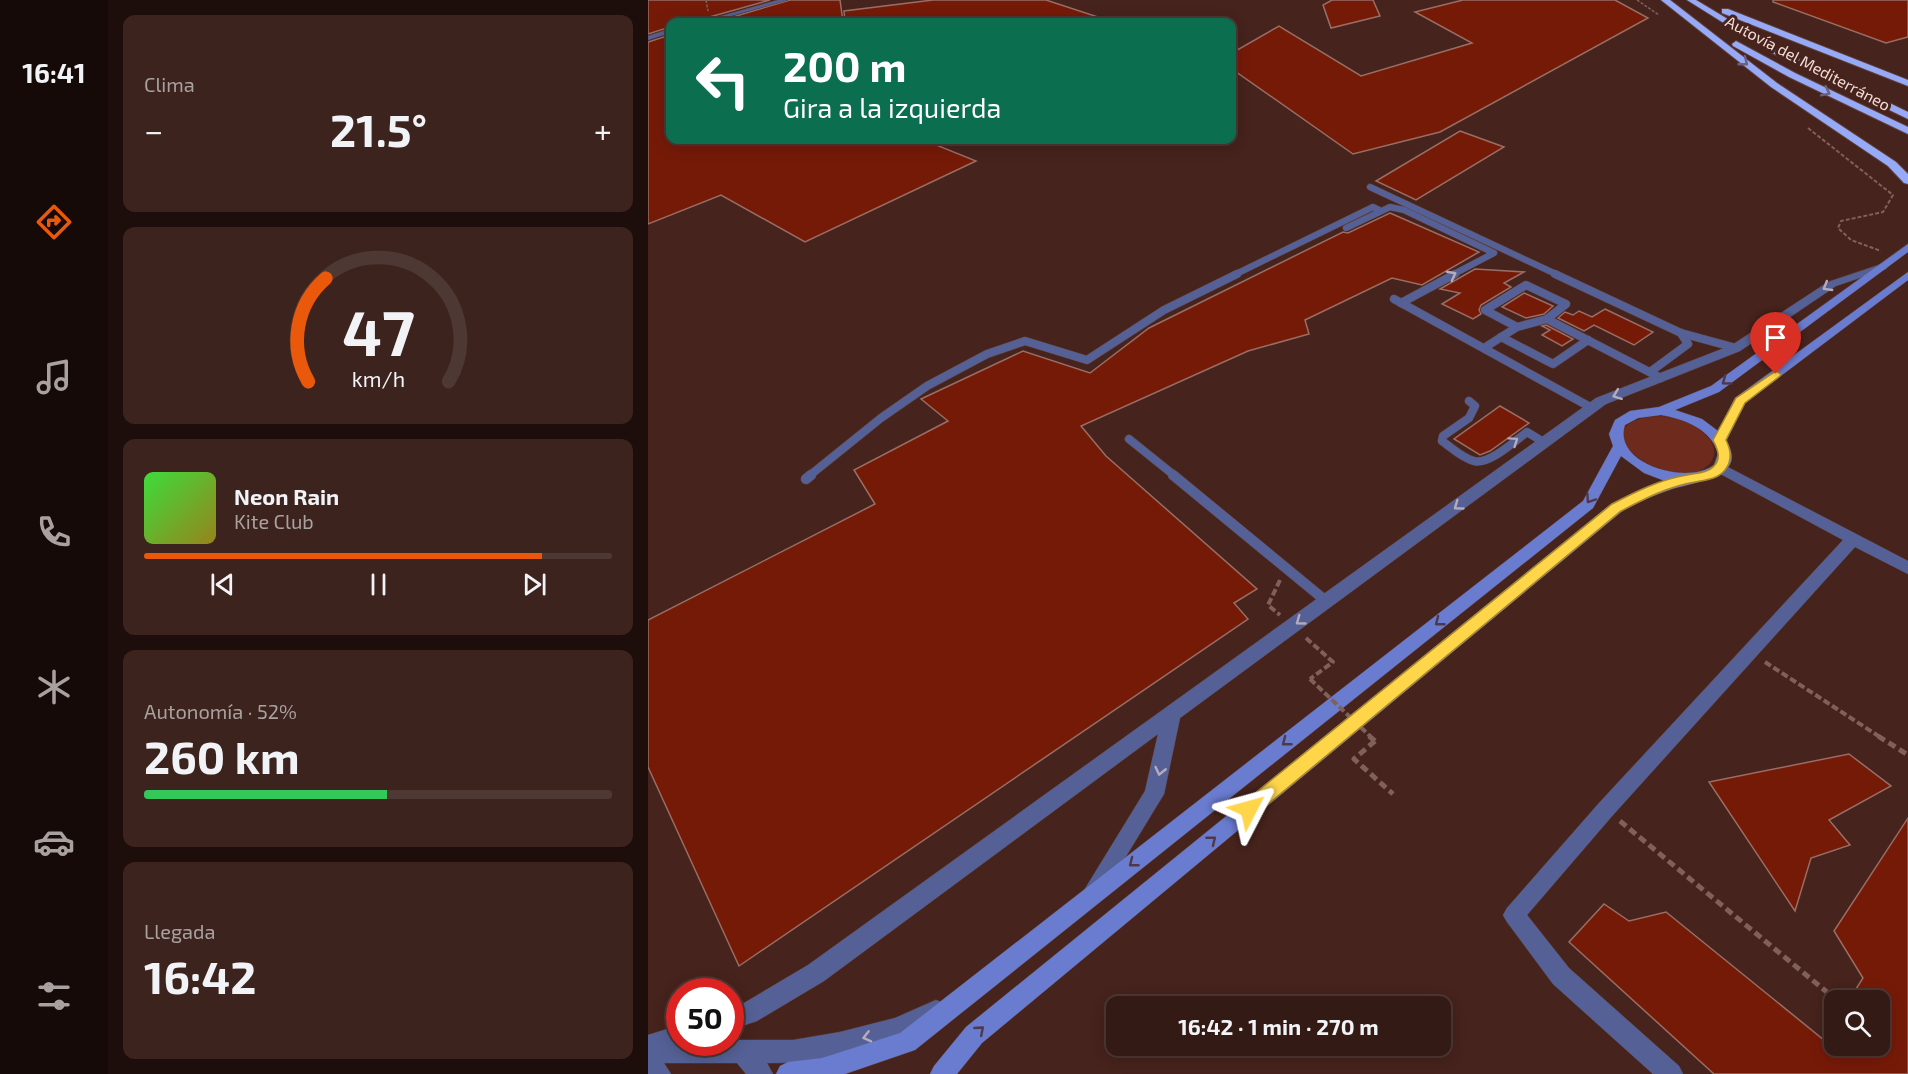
<!DOCTYPE html>
<html lang="es">
<meta charset="utf-8">
<style>
:root{--surface:#341a15;--page:#3c231e;--text:#f1f3f6;--muted:#a9a1a0;--line:#4e3834;--accent:#ea580c}
body{margin:0;font-family:"Exo 2",sans-serif;background:var(--page);color:var(--text);height:100vh;display:flex;flex-direction:column;font-size:22px;white-space:nowrap}
*{box-sizing:border-box;margin:0}
p{font-size:20px;color:var(--muted)}
.icon{flex:none;width:33px;height:33px;fill:none;stroke:currentColor;stroke-width:2;stroke-linecap:round;stroke-linejoin:round}
.map{position:relative;flex:1;overflow:hidden}
.details{display:flex;flex-direction:column;gap:15px;padding:15px;background:#1d0e0c;width:540px}
.details>*{flex:none}
.banner{position:absolute;left:18px;top:18px;width:570px;height:126px;border-radius:12px;box-shadow:0 3px 15px #0003,0 0 0 2px var(--line);background:#0b6e4f;color:#fff;overflow:hidden}
.tools{position:absolute;left:1176px;top:990px;display:grid;gap:12px}
.tools a{display:grid;place-items:center;width:66px;height:66px;border-radius:12px;background:var(--surface);box-shadow:0 3px 15px #0003,0 0 0 2px var(--line);font-size:30px}
.speed{position:absolute;left:18px;top:978px;display:flex;gap:12px;font-size:30px;font-weight:700;text-align:center}
.speed>*{display:grid;place-content:center;width:78px;height:78px;border-radius:50%;background:var(--surface);box-shadow:0 3px 15px #0003,0 0 0 2px var(--line);line-height:1}
.speed .limit{border:9px solid #d22;background:#fff;color:#111}
.pin{position:absolute;display:grid;place-items:center;width:51px;height:51px;color:#fff;margin:-62px -26px;border-radius:50% 50% 50% 0;rotate:-45deg;box-shadow:0 0 6px #0007}
.pin .icon{rotate:45deg}
.me{position:absolute;width:66px;margin:-33px;rotate:51deg;stroke-linejoin:round;filter:drop-shadow(0 0 4px #0008)}
.turn{display:flex;align-items:center;gap:21px;height:126px;padding:0 18px;font-size:27px}
.turn .icon{width:78px;height:78px;stroke-width:2.5}
.turn b{display:block;font-size:42px;line-height:51px}
.big{font-size:45px;font-weight:700;line-height:1.1}
.details .widget{flex:1;display:flex;flex-direction:column;justify-content:center;gap:9px;min-width:0;padding:0 21px;border-radius:12px;background:var(--page)}
.details .dial{align-items:center;gap:0}
.dial svg{height:156px;overflow:visible;fill:none;stroke:var(--line);stroke-width:7;stroke-linecap:round;text-anchor:middle}
.dial text{fill:var(--text);stroke:none}
.song{display:flex;align-items:center;gap:18px}
.cover{width:72px;height:72px;border-radius:9px;background:linear-gradient(135deg,hsl(120 70% 55%),hsl(50 70% 35%))}
.played{height:6px;border-radius:3px;background:linear-gradient(90deg,var(--accent) 85%,var(--line) 85%)}
.keys{display:flex;justify-content:space-around;direction:ltr}
.heat{display:flex;justify-content:space-between;align-items:center;font-size:33px;direction:ltr}
.charge{height:9px;border-radius:4px;background:linear-gradient(90deg,#34c759 52%,var(--line) 0)}
.trip{position:absolute;left:458px;top:996px;width:345px;height:60px;border-radius:12px;background:var(--surface);box-shadow:0 3px 15px #0003,0 0 0 2px var(--line);font-weight:700;line-height:60px;text-align:center}
main{display:flex;flex:1;min-height:0}
.tabs{display:flex;flex-direction:column;width:108px;justify-content:space-around;align-items:center;background:#150a08;color:var(--muted)}
.tabs .icon{width:42px;height:42px}
.tabs .current{color:var(--accent)}
.tabs b{font-size:27px;color:var(--text)}
.map>svg:first-child{display:block}
.green{fill:#6d2a1d}
.building{fill:#761a08;stroke:#986e65;stroke-width:1.5}
.lines{fill:none;stroke-linecap:round;stroke-linejoin:round}
.lane-far2-casing{stroke:#62413a;stroke-width:7}
.lane-far1-casing{stroke:#62413a;stroke-width:9}
.lane-casing{stroke:#62413a;stroke-width:11}
.street-casing{stroke:#62413a;stroke-width:1}
.secondary-casing{stroke:#62413a;stroke-width:1}
.highway-casing{stroke:#62413a;stroke-width:2}
.path-far3{stroke:#80615a;stroke-width:1.5;stroke-dasharray:3 1.5;stroke-linecap:butt}
.path-far2{stroke:#80615a;stroke-width:2;stroke-dasharray:4 2;stroke-linecap:butt}
.path-far1{stroke:#80615a;stroke-width:4;stroke-dasharray:7 3;stroke-linecap:butt}
.path{stroke:#80615a;stroke-width:5;stroke-dasharray:8 4.5;stroke-linecap:butt}
.lane-far2{stroke:#556196;stroke-width:6}
.lane-far1{stroke:#556196;stroke-width:8}
.lane{stroke:#556196;stroke-width:10}
.street{fill:#556196;fill-rule:evenodd}
.secondary{fill:#6a7cd0;fill-rule:evenodd}
.highway{fill:#97aaf7;fill-rule:evenodd}
.path-bridge-far1{stroke:#80615a;stroke-width:4;stroke-dasharray:7 3;stroke-linecap:butt}
.path-bridge{stroke:#80615a;stroke-width:5;stroke-dasharray:8 4.5;stroke-linecap:butt}
.oneway{stroke:#6a607f}
.oneway2{stroke:#b4abbc}
.oneway3{stroke:#4f3949}
.route{fill:#ffd54a;stroke:#a68a30;stroke-width:1.5}
.labels{text-anchor:middle;stroke-width:6;stroke-linejoin:round;paint-order:stroke}
.far-street-label{font-size:16px;fill:#f4dcd6;stroke:#46231c}
</style>
<main>
<nav class="tabs">
<b>16:41</b>
<svg class="icon current" aria-label="directions" viewBox="0 0 24 24"><path d="M12 3l9 9-9 9-9-9zM9 14v-3h6M13 9l2 2-2 2"/></svg>
<svg class="icon" aria-label="music" viewBox="0 0 24 24"><path d="M9 18V5l10-2v13"/><circle cx="6" cy="18" r="3"/><circle cx="16" cy="16" r="3"/></svg>
<svg class="icon" aria-label="phone" viewBox="0 0 24 24"><path d="M5 4h4l2 5-3 2q2 4 5 5l2-3 5 2v4C11 20 4 13 5 4z"/></svg>
<svg class="icon" aria-label="climate" viewBox="0 0 24 24"><path d="M12 3v18M4 7l16 10M4 17L20 7"/></svg>
<svg class="icon" aria-label="car" viewBox="0 0 24 24"><path d="M5 17H2v-5l4-1 3-4h7l3 4 3 1v5h-3M9 17h6M6 11h13"/><circle cx="7" cy="17" r="2"/><circle cx="17" cy="17" r="2"/></svg>
<svg class="icon" aria-label="filters" viewBox="0 0 24 24"><path d="M4 7h16M4 17h16"/><circle cx="9" cy="7" r="2"/><circle cx="15" cy="17" r="2"/></svg>
</nav>
<section class="details">
<div class="widget"><p>Clima</p>
<div class="heat"><a>−</a><b class="big">21.5°</b><a>+</a></div>
</div>
<div class="widget dial"><svg viewBox="0 0 100 80">
<path d="M14 69A42 42 0 1 1 86 69"/>
<path d="M14 69A42 42 0 0 1 23 16" stroke="#ea580c"/>
<text x="50" y="56" font-size="32" font-weight="700">47</text>
<text x="50" y="72" font-size="11">km/h</text>
</svg></div>
<div class="widget">
<div class="song"><i class="cover"></i><div><b>Neon Rain</b><p>Kite Club</p></div></div>
<div class="played"></div>
<div class="keys"><svg class="icon" aria-label="previous" viewBox="0 0 24 24"><path d="M18 5L8 12l10 7zM5 5v14"/></svg><svg class="icon" aria-label="pause" viewBox="0 0 24 24"><path d="M8 5v14M16 5v14"/></svg><svg class="icon" aria-label="next" viewBox="0 0 24 24"><path d="M6 5l10 7-10 7zM19 5v14"/></svg></div>
</div>
<div class="widget"><p>Autonomía · 52%</p><b class="big">260 km</b><div class="charge"></div></div>
<div class="widget"><p>Llegada</p><b class="big">16:42</b></div>
</section>
<div class="map">
<svg width="1260" height="1074" viewBox="0 0 1260 1074">
<rect width="100%" height="100%" fill="#46231c"/>
<path class="green" d="M1012,416C1027,418 1043,422 1055,432C1077,450 1064,473 1038,473C989,474 938,420 1012,416Z"/>
<g class="building">
<polygon points="0,0 122,0 51,20 50,22 22,22 22,27 0,34"/>
<polygon points="142,0 192,0 195,22 68,22"/>
<polygon points="285,0 398,0 456,19 455,22 197,22 196,11"/>
<polygon points="684,0 725,0 732,16 683,28 675,5"/>
<polygon points="815,0 967,0 1000,18 792,132 705,154 584,69 584,53 631,26 713,76 824,43 767,12"/>
<polygon points="1125,0 1260,0 1260,37 1238,43 1125,2"/>
<polygon points="22,35 22,140 276,140 328,161 157,242 73,195 0,224 0,42"/>
<polygon points="812,131 856,147 768,200 728,181"/>
<polygon points="742,213 831,252 774,285 744,278 657,320 661,334 600,351 433,426 458,456 609,589 586,603 600,619 91,966 0,767 0,620 227,504 206,470 300,421 273,399 375,351 442,373 501,328 695,232 700,233"/>
<polygon points="827,269 876,272 856,283 863,287 833,305 831,310 833,314 825,319 794,304 812,293 792,289"/>
<polygon points="876,293 905,306 896,314 878,318 854,307"/>
<polygon points="957,309 1005,332 986,345 946,325 936,331 910,318 917,312 925,315 931,311 944,317"/>
<polygon points="898,325 925,339 914,346 894,335 902,330 894,326"/>
<polygon points="852,406 881,423 842,451 832,455 806,439"/>
<polygon points="1201,754 1243,786 1181,820 1202,845 1163,858 1147,911 1061,782"/>
<polygon points="1260,818 1260,1074 1066,1074 921,942 956,904 981,921 1018,912 1176,1040 1186,1023 1186,1046 1232,1046 1232,1000 1201,1000 1215,978 1186,931"/>
</g>
<g class="lines">
<defs>
<g id="lane-far2">
<polyline points="722,187 910,275"/>
<polyline points="698,228 742,207 756,210 846,253 804,275"/>
<polyline points="586,275 725,207 731,210"/>
</g>
<g id="lane-far1">
<polyline points="907,274 1033,333 1088,348"/>
<polygon points="878,285 918,304 899,319 869,327 837,310"/>
<polyline points="746,299 944,408"/>
<polyline points="753,303 807,274"/>
<polyline points="899,319 1013,378"/>
<polyline points="853,337 905,364 940,340"/>
<polyline points="836,348 869,327"/>
<polyline points="1002,372 1040,344 1033,333"/>
<path d="M821,401L827,406L821,418L795,436L794,441C804,448 814,458 826,461C841,465 867,441 879,432L897,443"/>
<polyline points="481,439 527,476"/>
<polyline points="161,476 233,418 279,386 339,354 377,341 439,360 516,310 589,274"/>
</g>
<g id="lane">
<polyline points="525,475 678,601"/>
<polyline points="158,479 163,475"/>
</g>
<g id="street">
<polygon points="130,0 140,0 61,22 52,22"/>
<polygon points="22,29 22,33 0,40 0,36"/>
<polygon points="1234,264 1239,267 1238,269 1188,286 1092,351 958,404 532,718 516,794 452,899 445,902 438,899 435,892 497,791 510,734 176,981 109,1021 82,1030 82,1008 96,1003 160,965 948,398 1084,345 1180,282"/>
<polygon points="1072,463 1260,561 1260,574 1207,547 965,815 879,915 921,968 1031,1066 1035,1074 1005,1074 905,984 859,922 855,915 859,908 951,803 1195,540 1067,471 1065,468"/>
<path d="M288,1000L296,1003L299,1011L296,1019C240,1044 181,1064 119,1063L125,1074H98L89,1063H16L23,1074H0V1035L32,1025V1042H82V1040H145L192,1032L247,1018Z"/>
</g>
<path id="secondary" d="M1260,244V252L1071,392L1027,410L1054,419L1070,431L1087,398L1260,272V280L1097,403L1078,441C1102,478 1044,482 1024,489C1006,495 990,502 973,512L334,1043L309,1074H282L286,1066L318,1027L963,504L989,491L1017,481L996,473L973,456L945,508L267,1050L197,1074H128L132,1066L140,1062L174,1058L252,1033L935,501L965,446L961,434L967,420L982,411L1011,407L1063,386ZM1013,415C1036,419 1064,429 1070,454L1066,465C1038,486 964,463 977,425L990,418Z"/>
<g id="highway">
<polygon points="1013,0 1022,0 1129,83 1248,162 1260,174 1260,184 1256,183 1240,166 1123,87"/>
<polygon points="1039,0 1048,0 1128,48 1260,112 1260,119 1122,52"/>
<polygon points="1074,9 1080,9 1260,80 1260,86 1074,13"/>
<polygon points="1088,41 1147,73 1260,127 1260,134 1141,77 1085,46 1084,44"/>
</g>
</defs>
<use href="#lane-far2" class="lane-far2-casing"/>
<use href="#lane-far1" class="lane-far1-casing"/>
<use href="#lane" class="lane-casing"/>
<use href="#street" class="street-casing"/>
<use href="#secondary" class="secondary-casing"/>
<use href="#highway" class="highway-casing"/>
<g class="path-far3">
<polyline points="58,0 60,11"/>
<polyline points="989,0 1011,15"/>
</g>
<polyline class="path-far2" points="1160,128 1245,195 1235,212 1193,221 1190,228 1203,240 1233,251"/>
<g class="path-far1">
<polyline points="632,580 620,605 632,615"/>
<polyline points="658,638 685,662 662,679"/>
<polyline points="1117,662 1232,737"/>
</g>
<g class="path">
<polyline points="1230,736 1260,755"/>
<polyline points="727,741 706,759 745,794"/>
<polyline points="972,821 1180,993"/>
</g>
<use href="#lane-far2" class="lane-far2"/>
<use href="#lane-far1" class="lane-far1"/>
<use href="#lane" class="lane"/>
<use href="#street" class="street"/>
<use href="#secondary" class="secondary"/>
<use href="#highway" class="highway"/>
<polyline class="path-bridge-far1" points="662,679 723,737"/>
<polyline class="path-bridge" points="721,736 727,741"/>
</g>
<defs><path id="oneway-chevron" d="M-2-3.5L2.5 0L-2 3.5" fill="none" stroke-width="1.6" stroke-linecap="round" stroke-linejoin="round" transform="scale(1.5)"/></defs>
<g class="oneway">
<use href="#oneway-chevron" transform="translate(1096 62) rotate(38)"/>
<use href="#oneway-chevron" transform="translate(1178 92) rotate(26)"/>
</g>
<g class="oneway2">
<use href="#oneway-chevron" transform="translate(804 275) rotate(-28)"/>
<use href="#oneway-chevron" transform="translate(1179 287) rotate(149)"/>
<use href="#oneway-chevron" transform="translate(969 395) rotate(159)"/>
<use href="#oneway-chevron" transform="translate(866 441) rotate(-35)"/>
<use href="#oneway-chevron" transform="translate(810 506) rotate(144)"/>
<use href="#oneway-chevron" transform="translate(652 621) rotate(144)"/>
<use href="#oneway-chevron" transform="translate(512 771) rotate(103)"/>
<use href="#oneway-chevron" transform="translate(219 1037) rotate(166)"/>
</g>
<g class="oneway3">
<use href="#oneway-chevron" transform="translate(1078 381) rotate(144)"/>
<use href="#oneway-chevron" transform="translate(942 499) rotate(124)"/>
<use href="#oneway-chevron" transform="translate(791 622) rotate(142)"/>
<use href="#oneway-chevron" transform="translate(638 742) rotate(142)"/>
<use href="#oneway-chevron" transform="translate(564 840) rotate(-39)"/>
<use href="#oneway-chevron" transform="translate(485 863) rotate(142)"/>
<use href="#oneway-chevron" transform="translate(332 1030) rotate(-41)"/>
</g>
<path class="route" d="M1128,371L1133,374L1132,376L1097,403L1078,440C1083,450 1085,460 1077,470C1070,479 1058,480 1047,482C1021,486 996,499 973,511L607,815L601,817L595,815L592,809L595,803L964,504C987,492 1013,479 1039,475C1048,473 1060,473 1066,466C1074,458 1069,448 1065,440L1088,398Z"/>
<g class="labels">
<g class="far-street-label">
<text transform="translate(1160 63) rotate(28)" y="6">Autovía del Mediterráneo</text>
</g>
</g>
</svg>
<div class="tools">
<a><svg class="icon" aria-label="search" viewBox="0 0 24 24"><circle cx="10" cy="10" r="6"/><path d="M15 15l6 6"/></svg></a>
</div>
<div class="speed"><div class="limit">50</div></div>
<div class="pin" style="left:1128px;top:374px;background:#d93025"><svg class="icon" aria-label="arrive" viewBox="0 0 24 24"><path d="M6 21V4h12l-3 4 3 4H6"/></svg></div>
<svg class="me" style="left:601px;top:809px" viewBox="-20 -20 40 40"><path d="M0-17L14 15 0 8-14 15z" fill="#ffd54a" stroke="#fff" stroke-width="4"/></svg>
<div class="trip">16:42 · 1 min · 270 m</div>
<div class="banner">
<div class="turn"><svg class="icon" aria-label="left" viewBox="0 0 24 24"><path d="M17 20v-9H6M10 6l-5 5 5 5"/></svg><div><b>200 m</b>Gira a la izquierda</div></div>
</div>
</div>
</main>
